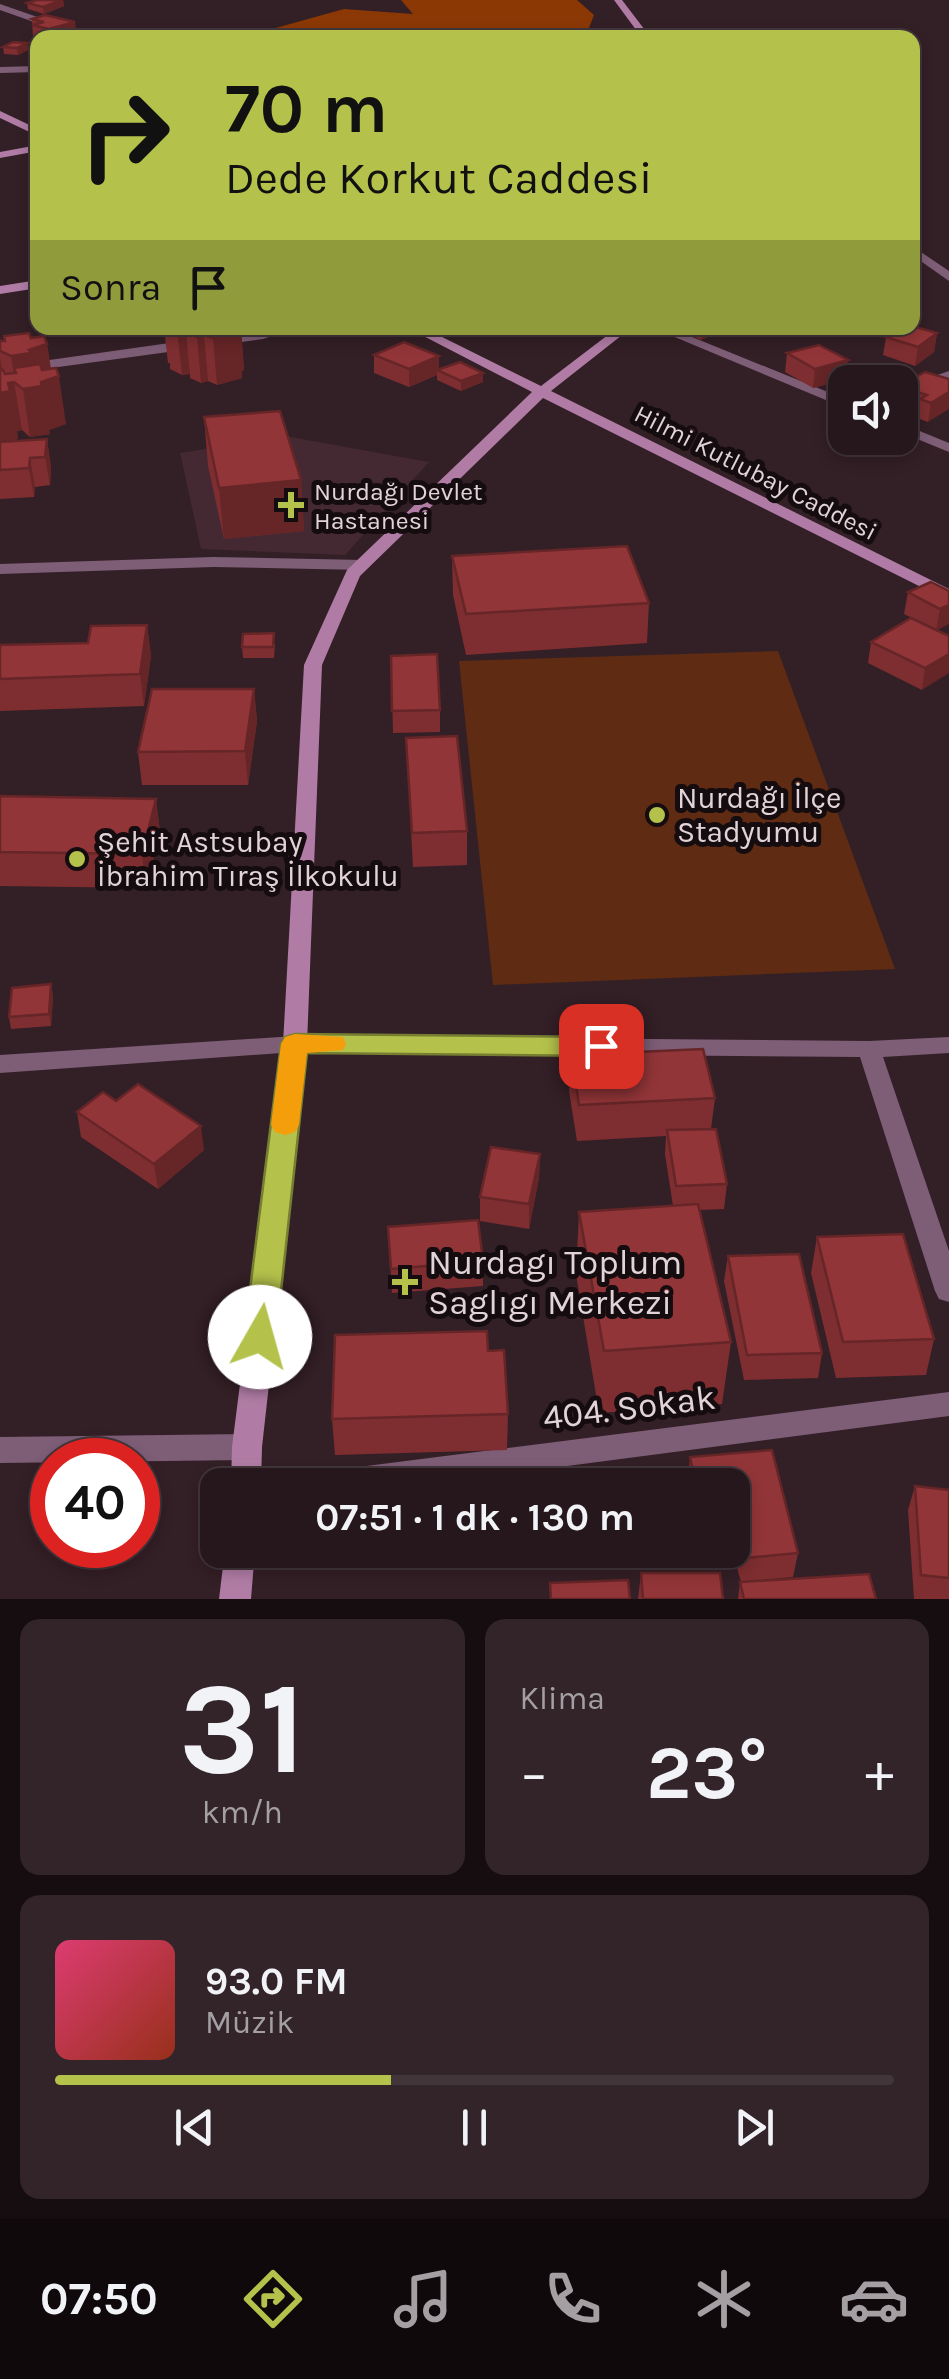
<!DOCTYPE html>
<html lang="tr">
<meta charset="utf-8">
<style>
:root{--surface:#26171c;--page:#322429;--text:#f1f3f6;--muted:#a49fa3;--line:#42363b;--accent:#b4c24b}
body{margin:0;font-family:Karla,sans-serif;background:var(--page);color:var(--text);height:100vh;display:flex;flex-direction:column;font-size:38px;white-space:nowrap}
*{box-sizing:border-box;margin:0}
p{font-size:32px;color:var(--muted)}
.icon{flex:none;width:55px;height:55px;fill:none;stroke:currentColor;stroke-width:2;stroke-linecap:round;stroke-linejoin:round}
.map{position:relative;height:1599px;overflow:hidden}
.details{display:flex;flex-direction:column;gap:20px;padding:20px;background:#150d0f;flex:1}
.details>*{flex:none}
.guide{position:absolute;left:30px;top:30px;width:890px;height:305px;border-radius:20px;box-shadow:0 5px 15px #0003,0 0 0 2px var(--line);background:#b4c24b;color:#111;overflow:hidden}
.buttons{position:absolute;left:828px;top:365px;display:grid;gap:20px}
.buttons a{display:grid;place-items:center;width:90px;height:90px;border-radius:20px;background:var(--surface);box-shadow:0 5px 15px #0003,0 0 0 2px var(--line);font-size:50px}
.speed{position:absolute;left:30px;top:1438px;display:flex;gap:20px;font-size:50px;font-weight:700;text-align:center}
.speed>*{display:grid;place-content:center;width:130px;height:130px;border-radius:50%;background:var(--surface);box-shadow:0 5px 15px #0003,0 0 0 2px var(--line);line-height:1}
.speed .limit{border:15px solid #d22;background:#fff;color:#111}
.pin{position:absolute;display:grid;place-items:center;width:85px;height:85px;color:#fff;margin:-42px;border-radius:20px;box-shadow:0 5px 15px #0006}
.me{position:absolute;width:110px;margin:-55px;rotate:7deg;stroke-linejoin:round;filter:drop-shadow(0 0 8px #0008)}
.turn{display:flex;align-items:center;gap:35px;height:210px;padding:0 30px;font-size:45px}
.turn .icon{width:130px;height:130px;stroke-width:2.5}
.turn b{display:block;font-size:70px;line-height:85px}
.then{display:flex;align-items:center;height:95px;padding:0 30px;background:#0003;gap:20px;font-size:38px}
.big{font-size:75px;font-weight:700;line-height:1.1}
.details .widget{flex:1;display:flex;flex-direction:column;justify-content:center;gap:15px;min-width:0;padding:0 35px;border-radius:20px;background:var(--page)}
.details .dial{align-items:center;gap:0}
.dial b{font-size:130px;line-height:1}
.song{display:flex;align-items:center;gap:30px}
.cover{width:120px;height:120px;border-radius:15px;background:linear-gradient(135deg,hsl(340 70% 55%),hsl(10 70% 35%))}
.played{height:10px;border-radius:5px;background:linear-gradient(90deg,var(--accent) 40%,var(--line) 40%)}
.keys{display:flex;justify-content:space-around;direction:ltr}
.heat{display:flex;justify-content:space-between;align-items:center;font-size:55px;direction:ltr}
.details .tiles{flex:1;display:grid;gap:20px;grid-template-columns:1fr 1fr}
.widget:last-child{grid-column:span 2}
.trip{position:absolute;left:200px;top:1468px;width:550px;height:100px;border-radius:20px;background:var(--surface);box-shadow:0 5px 15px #0003,0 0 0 2px var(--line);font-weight:700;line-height:100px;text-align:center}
.dock{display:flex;height:160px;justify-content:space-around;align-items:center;background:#0f090b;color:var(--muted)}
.dock .icon{width:70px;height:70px}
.dock .selected{color:var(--accent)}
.dock b{font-size:45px;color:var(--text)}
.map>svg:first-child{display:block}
.built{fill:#442932}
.green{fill:#5f2c13}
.forest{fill:#8b3805}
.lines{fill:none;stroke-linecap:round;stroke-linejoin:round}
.street{fill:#7e5d77;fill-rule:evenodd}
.secondary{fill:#b07ca5;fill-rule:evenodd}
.wall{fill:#7e2e30}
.shaded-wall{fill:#662527}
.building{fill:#923538;stroke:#662527;stroke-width:2.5}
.route{fill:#b4c24b;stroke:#757e31;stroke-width:2.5}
.slow{fill:#f59e0b}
.poi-dot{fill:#b4c24b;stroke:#150c0f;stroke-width:4}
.labels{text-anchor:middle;stroke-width:10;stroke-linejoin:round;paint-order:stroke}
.far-street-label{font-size:25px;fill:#e1d3d7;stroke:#150c0f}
.far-poi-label{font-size:25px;fill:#e1d3d7;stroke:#150c0f;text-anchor:start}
.poi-label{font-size:30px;fill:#e1d3d7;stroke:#150c0f;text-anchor:start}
.near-poi-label{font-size:35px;fill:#e1d3d7;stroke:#150c0f;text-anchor:start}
.near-street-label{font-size:35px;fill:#e1d3d7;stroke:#150c0f}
</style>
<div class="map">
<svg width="949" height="1599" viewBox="0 0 949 1599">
<rect width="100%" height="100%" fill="#331f26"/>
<polygon class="built" points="285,436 429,462 345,555 201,549 180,453"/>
<polygon class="green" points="778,651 895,969 493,985 459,661"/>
<polygon class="forest" points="401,0 577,0 594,15 589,28 556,37 243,37 344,9 413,14"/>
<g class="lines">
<g class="street">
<polygon points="0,4 92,36 93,38 79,38 0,10"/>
<polygon points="38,66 38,72 0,73 0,67"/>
<polygon points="912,246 949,271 949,281 912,255"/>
<polygon points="276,328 296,328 263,339 0,375 0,367"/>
<polygon points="653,328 670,328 845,399 845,408"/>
<polygon points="949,371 949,380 900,397 900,388"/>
<polygon points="900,423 949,443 949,452 900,432"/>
<polygon points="213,557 363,560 371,565 363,570 213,567 0,574 0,564"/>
<polygon points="295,1036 869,1041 949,1037 949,1053 883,1057 949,1251 949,1302 939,1299 935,1291 860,1057 295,1052 0,1073 0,1055"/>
<polygon points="949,1392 949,1416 423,1485 304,1485 308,1475 319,1472"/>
<polygon points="247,1434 257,1438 262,1447 257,1456 247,1460 0,1463 0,1437"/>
</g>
<g class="secondary">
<polygon points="614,0 622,0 651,38 642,38"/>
<polygon points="0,111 38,129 38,136 0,118"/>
<polygon points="38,145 38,151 0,158 0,152"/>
<polygon points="38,280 38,288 0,294 0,286"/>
<polygon points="408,328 424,328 541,386 617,328 631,328 551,391 949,589 949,601 543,398 360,576 322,665 307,1044 262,1447 261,1485 231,1485 232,1447 283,1044 304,665 347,570 532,392"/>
<polygon points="225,1550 255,1550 251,1599 219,1599"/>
</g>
</g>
<g class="wall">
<polygon points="63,0 64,6 44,14 28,9 27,3"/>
<polygon points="32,19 75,22 76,35 68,38 33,38"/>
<polygon points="13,42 27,43 28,50 18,55 4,54 3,47"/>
<polygon points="38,312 38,328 67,328 41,333 31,323 30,314"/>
<polygon points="164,328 241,328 244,370 242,371 242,378 217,385 208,381 201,383 190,378 190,374 182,375 170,369 170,363 168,363"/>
<polygon points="568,328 603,328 588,334"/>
<polygon points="674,328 726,328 701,340"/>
<polygon points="937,333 934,352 915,366 883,355 886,337"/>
<polygon points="0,338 1,341 31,338 47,344 51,369 66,424 49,430 50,434 30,437 22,430 17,431 18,439 0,442"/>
<polygon points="787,353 846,379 813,388 785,372"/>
<polygon points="374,355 439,369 483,373 483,382 461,391 437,380 437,375 409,387 374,373"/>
<polygon points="949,379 928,422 917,418 918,412 900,406 900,386"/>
<polygon points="204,417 301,480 304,531 224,539 208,466"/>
<polygon points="47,439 51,468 50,485 35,487 34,497 0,499 0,442"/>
<polygon points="452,556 649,603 647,643 466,655 453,595"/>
<polygon points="949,591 922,690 868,663 871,642 924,624 904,614 908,592"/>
<polygon points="147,625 151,656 144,706 0,711 0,645 88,643"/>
<polygon points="275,644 274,658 243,658 242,647"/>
<polygon points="391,656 440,710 440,732 393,733"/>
<polygon points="254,689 257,721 248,785 142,785 138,752"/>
<polygon points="406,738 467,831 467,865 413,867"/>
<polygon points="0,796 156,799 160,832 146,888 0,886"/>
<polygon points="51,984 53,997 51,1026 11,1029 9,1017"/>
<polygon points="571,1055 715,1098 711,1129 727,1184 724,1209 699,1210 731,1342 722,1404 599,1413 576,1274 579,1212 673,1206 665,1154 666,1136 577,1141 569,1091"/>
<polygon points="116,1101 204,1150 158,1189 81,1137 77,1112"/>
<polygon points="540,1154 539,1178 529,1229 480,1221 480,1197"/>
<polygon points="388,1227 483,1261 483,1286 392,1293"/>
<polygon points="817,1237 934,1339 926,1375 836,1378 811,1273"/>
<polygon points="728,1256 822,1353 818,1378 744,1380 724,1281"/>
<polygon points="488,1351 508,1414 507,1450 335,1455 332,1419"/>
<polygon points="772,1450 798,1553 793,1577 741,1582 736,1564 705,1566 701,1550 732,1550 732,1485 687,1485 690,1457"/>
<polygon points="915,1486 949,1490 949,1599 914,1599 908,1510"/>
<polygon points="641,1573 723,1599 638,1599"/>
<polygon points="740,1582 876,1599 738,1599"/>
</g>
<g class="shaded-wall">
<polygon points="63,0 64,6 44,14 43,7"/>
<polygon points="75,22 76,35 68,38 51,38 49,29"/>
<polygon points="27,43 28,50 18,55 17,48"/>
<polygon points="40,328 67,328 41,333"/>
<polygon points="186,328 190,330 186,329 187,333 186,332 190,374 182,375 177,329"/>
<polygon points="230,328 241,328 244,370 242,371 242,378 217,385 213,338"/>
<polygon points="588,328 603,328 588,334"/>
<polygon points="702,328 726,328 701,340"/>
<polygon points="937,333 934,352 915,366 918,347"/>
<polygon points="204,335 208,381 201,383 197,337"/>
<polygon points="47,344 52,378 59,376 66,424 49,430 50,434 30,437 23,389 14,368 16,384 11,356"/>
<polygon points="439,356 439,371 437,370 437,375 409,387 409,369"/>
<polygon points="0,358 6,392 8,383 14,382 22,430 17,431 18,439 0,442"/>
<polygon points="848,360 846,379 813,388 815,369"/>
<polygon points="483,373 483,382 461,391 461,381"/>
<polygon points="949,392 949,409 928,422 931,403"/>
<polygon points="47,439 51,468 50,485 45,457"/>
<polygon points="30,458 35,487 34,497 29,468"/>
<polygon points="301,480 304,531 224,539 219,488"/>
<polygon points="949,605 949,624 936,631 940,609"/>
<polygon points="147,625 151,656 144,706 140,674"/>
<polygon points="949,654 949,673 922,690 925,668"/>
<polygon points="254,689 257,721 248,785 245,751"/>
<polygon points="156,799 160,832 146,888 142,854"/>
<polygon points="51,984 53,997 51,1026 49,1014"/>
<polygon points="201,1126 204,1150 158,1189 154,1164"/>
<polygon points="540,1154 539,1178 529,1229 529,1204"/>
</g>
<g class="building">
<polygon points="37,0 62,0 43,7 27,3"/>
<polygon points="45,15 75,22 49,29 32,25 44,22 32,19"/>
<polygon points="13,42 27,43 17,48 3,47"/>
<polygon points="38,312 38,322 30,314"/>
<polygon points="912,326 937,333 918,347 886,337 905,328 912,328"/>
<polygon points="190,328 232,328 230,328 238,332 213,338 204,335 197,337 186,332 190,330 186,329"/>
<polygon points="29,333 31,338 44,336 47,344 29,350 31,353 11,356 0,351 0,341 5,341 4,336"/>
<polygon points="404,342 439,356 409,369 374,355"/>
<polygon points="819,345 848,360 815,369 787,353"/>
<polygon points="460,362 483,373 461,381 437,370"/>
<polygon points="40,364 42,370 56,368 59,376 41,382 42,386 23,389 14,382 8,383 10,391 0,393 0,370 3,370 5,374 16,373 14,368"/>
<polygon points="925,372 949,379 949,392 931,403 920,399 927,395 900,386"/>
<polygon points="280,411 301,480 219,488 204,417"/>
<polygon points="47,439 45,457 30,458 29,468 0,470 0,442"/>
<polygon points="627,546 649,603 466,614 452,556"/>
<polygon points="931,582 949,591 949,605 940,609 908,592"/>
<polygon points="911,618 949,636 949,654 925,668 871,642"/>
<polygon points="147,625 140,674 0,679 0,645 88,643 91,626"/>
<polygon points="274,633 273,647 242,647 243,634"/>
<polygon points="437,654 440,710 392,711 391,656"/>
<polygon points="152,689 254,689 245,751 138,752"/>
<polygon points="457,736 467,831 412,833 406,738"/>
<polygon points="0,796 156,799 142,854 0,852"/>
<polygon points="51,984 49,1014 9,1017 12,988"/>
<polygon points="703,1049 715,1098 579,1105 571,1055"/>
<polygon points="138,1084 201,1126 154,1164 77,1112 103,1092 116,1101"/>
<polygon points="716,1129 727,1184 676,1186 667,1130"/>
<polygon points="491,1147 540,1154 529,1204 480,1197"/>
<polygon points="698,1204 731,1342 604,1351 579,1212"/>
<polygon points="478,1220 483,1261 391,1269 388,1227"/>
<polygon points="903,1234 934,1339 843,1342 817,1237"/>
<polygon points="799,1254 822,1353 747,1355 728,1256"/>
<polygon points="487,1331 488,1351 504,1350 508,1414 332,1419 335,1335"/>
<polygon points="772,1450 798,1553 745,1558 740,1539 732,1540 732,1485 696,1485 690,1457"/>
<polygon points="915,1486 949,1490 949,1578 921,1575"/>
<polygon points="641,1573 720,1573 723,1599 643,1599"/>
<polygon points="869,1574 876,1599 744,1599 740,1582"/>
<polygon points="628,1580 630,1599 551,1599 550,1583"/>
</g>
<polygon class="route" points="295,1034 601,1037 610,1040 614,1046 610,1053 601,1056 307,1053 276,1337 271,1346 260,1350 249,1346 244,1337 281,1044 285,1037"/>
<polygon class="slow" points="295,1034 343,1037 346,1044 343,1050 307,1053 299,1125 295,1132 285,1135 275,1132 271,1125 281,1044 285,1037"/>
<g class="poi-dot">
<path d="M286 490h10v10h10v10h-10v10h-10v-10h-10v-10h10z"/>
<circle cx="657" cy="815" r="10"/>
<circle cx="77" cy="859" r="10"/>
<path d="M400 1267h10v10h10v10h-10v10h-10v-10h-10v-10h10z"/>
</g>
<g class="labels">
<g class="far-street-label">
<text transform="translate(756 472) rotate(27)" y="9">Hilmi Kutlubay Caddesi</text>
</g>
<g class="far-poi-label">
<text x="314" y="500">Nurdağı Devlet<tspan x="314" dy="29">Hastanesi</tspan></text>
</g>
<g class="poi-label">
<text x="677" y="808">Nurdağı İlçe<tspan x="677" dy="34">Stadyumu</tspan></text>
<text x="97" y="852">Şehit Astsubay<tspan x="97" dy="34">İbrahim Tıraş İlkokulu</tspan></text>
</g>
<g class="near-poi-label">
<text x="428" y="1274">Nurdagı Toplum<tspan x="428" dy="40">Saglıgı Merkezi</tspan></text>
</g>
<g class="near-street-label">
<text transform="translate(629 1407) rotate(-7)" y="12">404. Sokak</text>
</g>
</g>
</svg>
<div class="buttons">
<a><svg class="icon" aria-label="sound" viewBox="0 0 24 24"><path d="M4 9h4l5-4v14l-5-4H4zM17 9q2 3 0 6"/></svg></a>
</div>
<div class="speed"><div class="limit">40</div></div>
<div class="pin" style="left:601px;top:1046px;background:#d93025"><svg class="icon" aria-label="arrive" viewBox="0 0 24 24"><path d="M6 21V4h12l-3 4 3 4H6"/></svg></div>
<svg class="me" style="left:260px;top:1337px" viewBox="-20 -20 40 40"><circle r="19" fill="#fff"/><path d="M0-13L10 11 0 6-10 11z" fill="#b4c24b"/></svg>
<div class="trip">07:51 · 1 dk · 130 m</div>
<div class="guide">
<div class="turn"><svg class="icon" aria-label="right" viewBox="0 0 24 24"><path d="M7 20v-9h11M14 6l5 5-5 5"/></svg><div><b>70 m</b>Dede Korkut Caddesi</div></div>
<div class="then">Sonra<svg class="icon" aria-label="arrive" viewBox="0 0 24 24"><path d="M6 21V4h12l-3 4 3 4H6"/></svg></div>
</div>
</div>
<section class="details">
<div class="tiles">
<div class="widget dial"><b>31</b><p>km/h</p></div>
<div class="widget"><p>Klima</p>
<div class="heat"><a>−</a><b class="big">23°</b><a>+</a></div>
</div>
<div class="widget">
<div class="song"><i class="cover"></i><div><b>93.0 FM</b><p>Müzik</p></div></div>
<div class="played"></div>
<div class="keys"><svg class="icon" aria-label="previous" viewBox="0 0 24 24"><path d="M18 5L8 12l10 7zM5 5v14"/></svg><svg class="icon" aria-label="pause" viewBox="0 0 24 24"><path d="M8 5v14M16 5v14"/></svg><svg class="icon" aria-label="next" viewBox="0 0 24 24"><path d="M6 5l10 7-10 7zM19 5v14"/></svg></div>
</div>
</div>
</section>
<nav class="dock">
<b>07:50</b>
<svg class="icon selected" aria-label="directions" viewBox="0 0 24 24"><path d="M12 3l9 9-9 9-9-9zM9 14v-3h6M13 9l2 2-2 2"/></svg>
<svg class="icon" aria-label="music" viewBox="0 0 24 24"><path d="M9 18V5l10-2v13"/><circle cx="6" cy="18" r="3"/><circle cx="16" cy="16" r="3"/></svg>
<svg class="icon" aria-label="phone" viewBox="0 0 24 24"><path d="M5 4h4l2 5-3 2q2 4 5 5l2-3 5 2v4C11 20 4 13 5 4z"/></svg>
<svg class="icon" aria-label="climate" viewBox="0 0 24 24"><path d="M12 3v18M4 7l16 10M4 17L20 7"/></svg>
<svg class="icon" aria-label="car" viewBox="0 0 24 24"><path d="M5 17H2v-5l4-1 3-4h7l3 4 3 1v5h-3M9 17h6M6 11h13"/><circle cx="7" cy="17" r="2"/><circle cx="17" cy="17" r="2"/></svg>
</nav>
